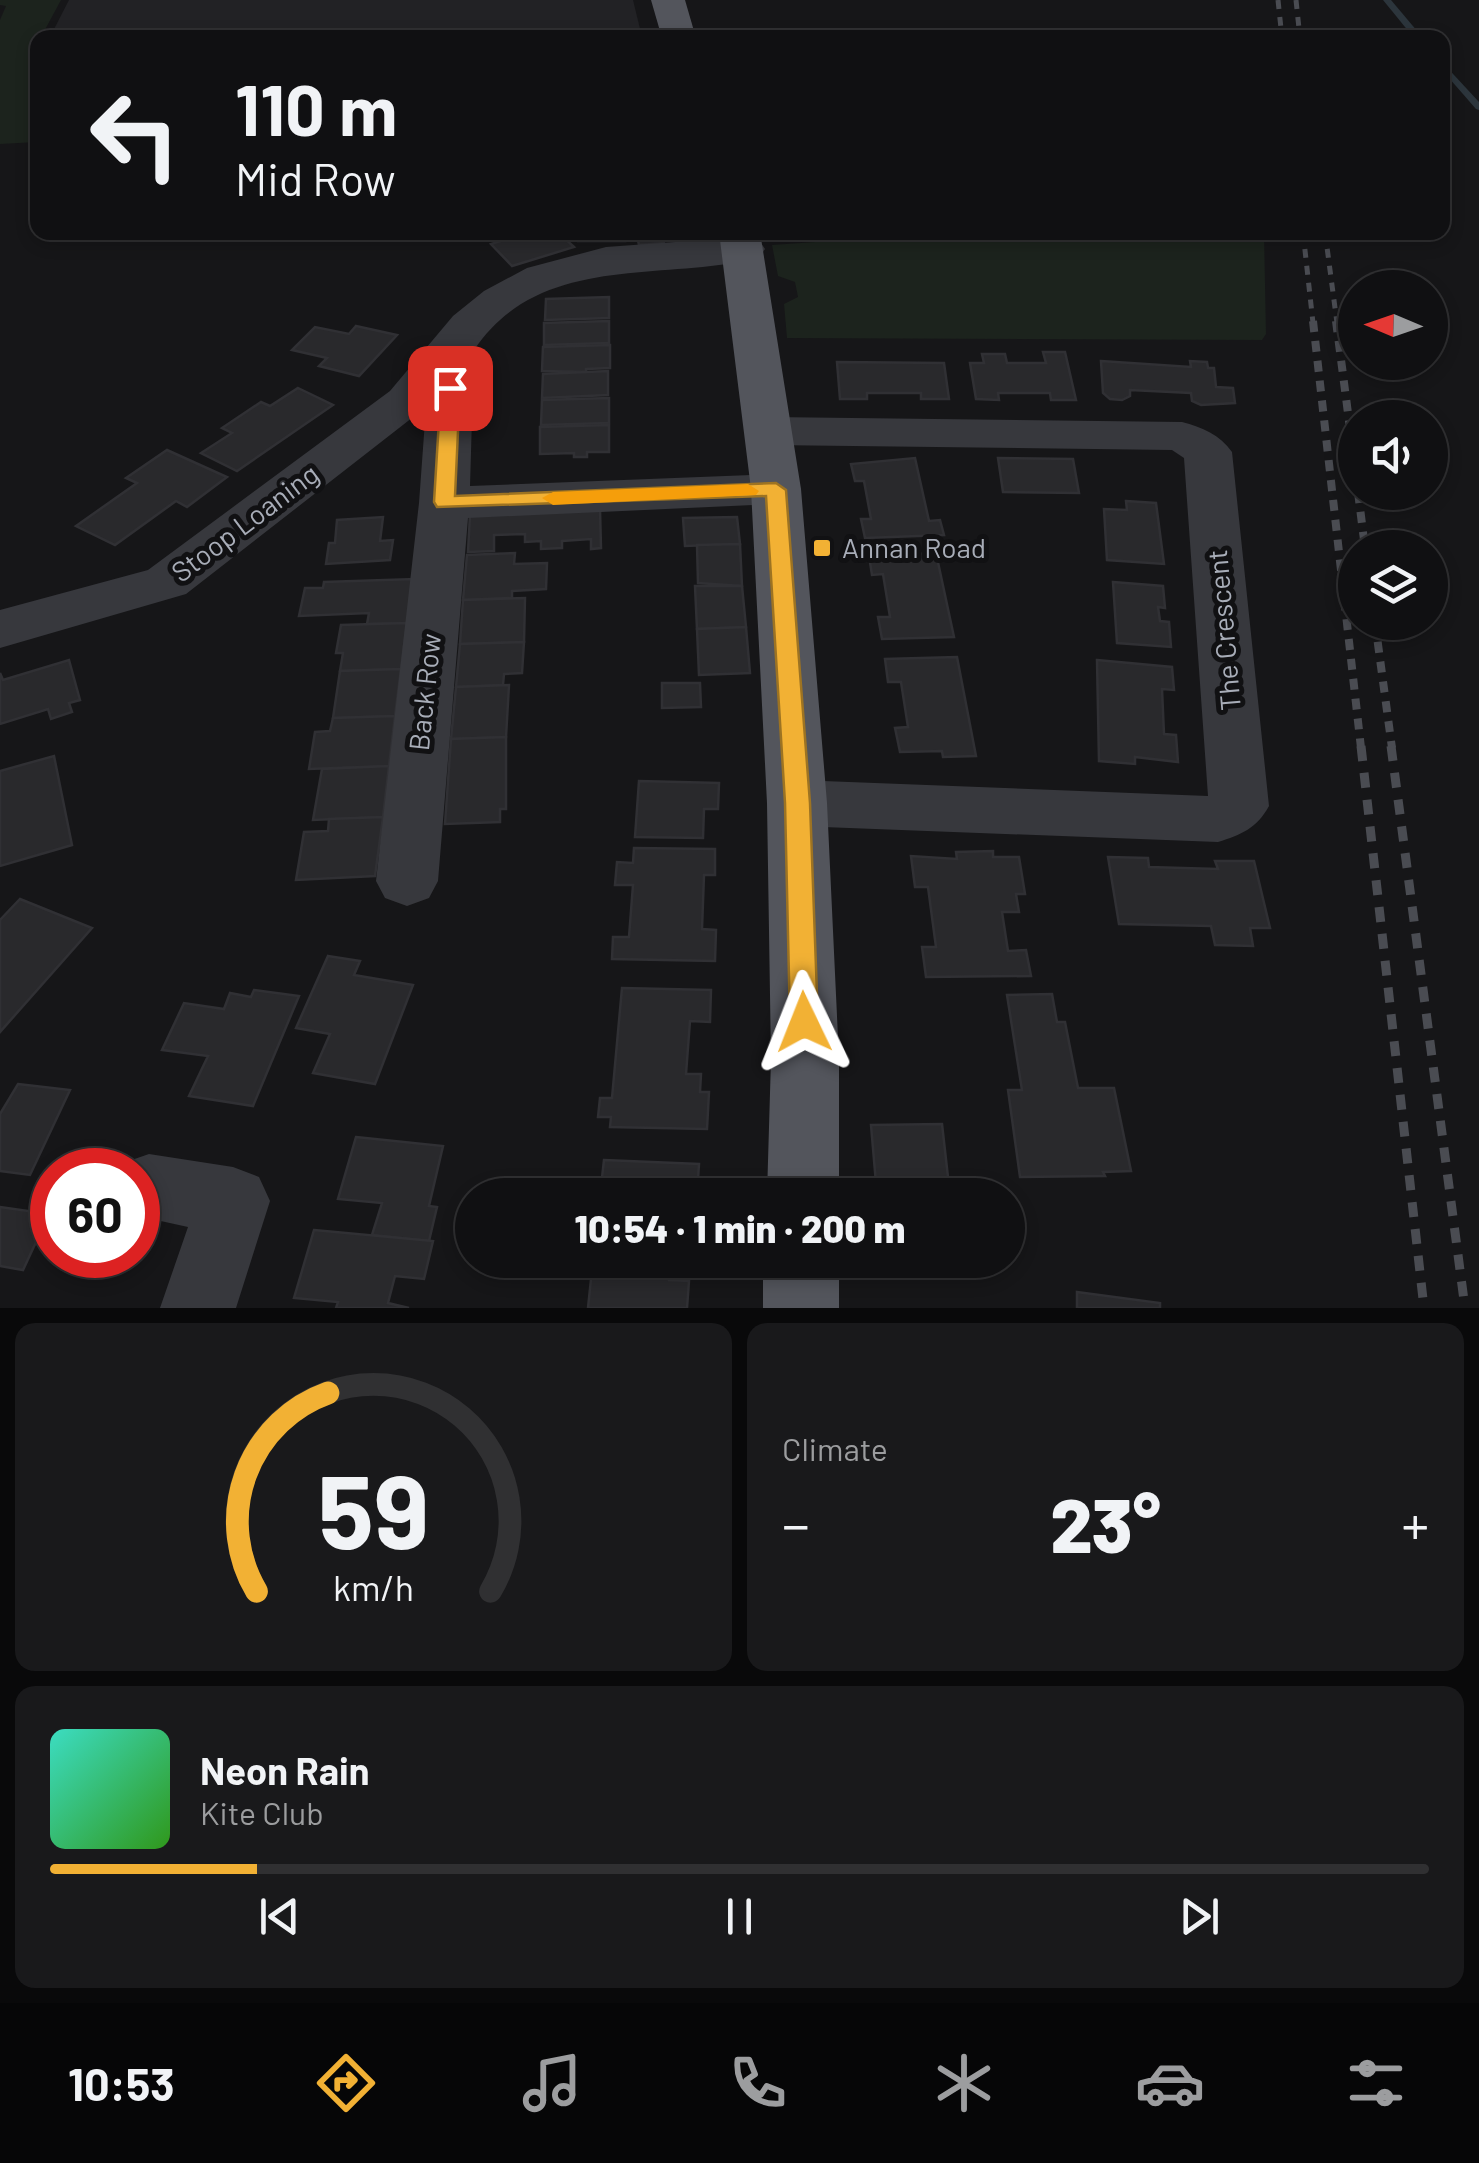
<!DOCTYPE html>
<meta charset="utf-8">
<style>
:root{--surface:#101012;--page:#19191b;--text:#f1f3f6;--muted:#9c9d9f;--line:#303032;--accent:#f2b134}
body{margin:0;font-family:Barlow,sans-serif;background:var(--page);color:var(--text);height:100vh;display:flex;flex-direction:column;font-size:38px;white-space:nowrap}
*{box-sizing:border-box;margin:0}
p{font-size:32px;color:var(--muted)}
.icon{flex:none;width:55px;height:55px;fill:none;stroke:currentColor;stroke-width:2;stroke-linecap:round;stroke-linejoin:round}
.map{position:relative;height:1308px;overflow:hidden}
.panel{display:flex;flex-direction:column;gap:15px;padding:15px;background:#09090a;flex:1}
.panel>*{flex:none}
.guide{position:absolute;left:30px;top:30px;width:1420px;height:210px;border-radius:20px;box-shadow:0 5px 15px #0003,0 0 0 2px var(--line);background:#101012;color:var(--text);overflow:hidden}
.needle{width:65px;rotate:272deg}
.controls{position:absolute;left:1338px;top:270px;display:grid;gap:20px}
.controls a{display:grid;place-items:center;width:110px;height:110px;border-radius:50%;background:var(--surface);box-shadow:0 5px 15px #0003,0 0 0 2px var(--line);font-size:50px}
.speed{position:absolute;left:30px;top:1148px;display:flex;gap:20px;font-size:50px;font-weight:700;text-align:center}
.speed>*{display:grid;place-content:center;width:130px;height:130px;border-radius:50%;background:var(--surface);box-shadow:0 5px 15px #0003,0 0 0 2px var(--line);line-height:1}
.speed .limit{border:15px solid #d22;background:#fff;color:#111}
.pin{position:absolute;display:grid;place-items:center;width:85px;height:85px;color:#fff;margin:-42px;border-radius:20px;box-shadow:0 5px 15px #0006}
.me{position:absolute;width:110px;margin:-55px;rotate:358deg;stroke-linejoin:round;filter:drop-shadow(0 0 8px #0008)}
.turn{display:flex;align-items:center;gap:35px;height:210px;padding:0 40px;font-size:45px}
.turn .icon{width:130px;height:130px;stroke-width:2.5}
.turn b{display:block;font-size:70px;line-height:85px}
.big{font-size:75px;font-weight:800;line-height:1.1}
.panel .tile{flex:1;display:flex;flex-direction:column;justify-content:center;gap:15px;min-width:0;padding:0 35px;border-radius:20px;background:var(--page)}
.panel .dial{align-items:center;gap:0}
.dial svg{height:260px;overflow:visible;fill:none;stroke:var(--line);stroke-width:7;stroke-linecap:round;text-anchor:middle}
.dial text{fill:var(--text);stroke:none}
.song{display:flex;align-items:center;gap:30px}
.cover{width:120px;height:120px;border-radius:15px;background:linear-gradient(135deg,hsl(170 70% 55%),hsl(110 70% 35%))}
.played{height:10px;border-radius:5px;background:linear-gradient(90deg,var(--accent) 15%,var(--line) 15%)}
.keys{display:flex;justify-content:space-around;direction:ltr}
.heat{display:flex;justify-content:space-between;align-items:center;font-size:55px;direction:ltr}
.panel .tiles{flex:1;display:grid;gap:15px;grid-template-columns:1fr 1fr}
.tile:last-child{grid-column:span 2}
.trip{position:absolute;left:455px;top:1178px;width:570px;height:100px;border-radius:50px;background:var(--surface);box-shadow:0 5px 15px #0003,0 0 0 2px var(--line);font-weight:800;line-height:100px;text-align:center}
.menu{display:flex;height:160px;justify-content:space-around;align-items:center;background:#060607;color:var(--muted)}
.menu .icon{width:70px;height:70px}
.menu .active{color:var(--accent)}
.menu b{font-size:45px;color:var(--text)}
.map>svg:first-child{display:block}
.built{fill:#222225}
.green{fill:#1c231d}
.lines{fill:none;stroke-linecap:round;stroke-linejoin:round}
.stream{fill:#2c353c;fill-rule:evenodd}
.building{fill:#29292c;stroke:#303034;stroke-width:2.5}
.minor{fill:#37383d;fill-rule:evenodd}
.major{fill:#53555c;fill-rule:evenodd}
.rail-far2{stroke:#4a4c52;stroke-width:5;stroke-dasharray:9 8;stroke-linecap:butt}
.rail-far1{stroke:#4a4c52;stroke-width:8;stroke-dasharray:11 9;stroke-linecap:butt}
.rail{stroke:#4a4c52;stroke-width:9;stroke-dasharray:15 12;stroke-linecap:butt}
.route{fill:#f2b134;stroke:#9d7322;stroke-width:2.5}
.slow{fill:#f59e0b}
.poi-dot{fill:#f2b134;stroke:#111113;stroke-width:4}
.labels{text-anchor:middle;stroke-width:10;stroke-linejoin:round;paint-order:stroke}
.street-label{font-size:28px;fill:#a8adb8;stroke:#111113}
.poi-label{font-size:28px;fill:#a8adb8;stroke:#111113;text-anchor:start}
</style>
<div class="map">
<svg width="1479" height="1308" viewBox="0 0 1479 1308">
<rect width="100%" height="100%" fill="#161618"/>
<polygon class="built" points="69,0 633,0 642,37 50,37"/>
<g class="green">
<polygon points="0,0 61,0 41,37 38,38 31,57 37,59 37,142 0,144 0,20 6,6 0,5"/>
<polygon points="959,232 1264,233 1266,334 1262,340 787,338 784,304 798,297 795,282 778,276 772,245"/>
</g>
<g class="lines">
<g class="stream">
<polygon points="1383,0 1391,0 1423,38 1414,38"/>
<polygon points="1442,62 1479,102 1479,110 1476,109 1442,70"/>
</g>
</g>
<g class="building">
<polygon points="558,232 574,247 512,266 491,244 528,232"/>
<polygon points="571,232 623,232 625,241 578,241 577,233"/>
<polygon points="636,232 661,232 664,243 639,245"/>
<polygon points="609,297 609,318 545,320 546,299"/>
<polygon points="609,321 609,343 544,345 544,323"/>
<polygon points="356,326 397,335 359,376 319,366 327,358 292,350 315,327 349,334"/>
<polygon points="610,345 610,368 586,369 586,372 542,371 543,347"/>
<polygon points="1043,352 1065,352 1076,400 1051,400 1050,393 998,393 999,400 976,399 970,363 984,363 982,354 1005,354 1007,363 1046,363"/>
<polygon points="1101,361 1191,367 1190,361 1207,362 1208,368 1214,368 1216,387 1233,388 1235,403 1201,405 1192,401 1191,393 1130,390 1130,396 1122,400 1110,399 1103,393"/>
<polygon points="837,362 944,363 949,399 921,399 921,393 867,393 867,399 840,399"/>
<polygon points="608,371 608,395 542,398 543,374"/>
<polygon points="298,388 333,405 237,471 201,453 232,433 222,428 261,402 270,406"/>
<polygon points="609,398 609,423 541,425 542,400"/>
<polygon points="609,425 609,452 587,452 587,457 574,457 574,453 540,454 540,427"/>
<polygon points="167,450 227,477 187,507 176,501 115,545 76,526 137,483 126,478"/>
<polygon points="915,458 929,521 940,520 944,535 865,538 861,519 871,519 864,481 855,481 851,464"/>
<polygon points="998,458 1073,459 1079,493 1003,492"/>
<polygon points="1126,501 1156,503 1164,564 1107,560 1104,509 1127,510"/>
<polygon points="600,509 601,548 591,549 591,539 562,541 562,548 541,549 541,541 525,542 525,534 494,535 494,551 468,552 470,515"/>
<polygon points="383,517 380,541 393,540 390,560 326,564 329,543 335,543 337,520"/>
<polygon points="737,517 740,544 685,546 683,518"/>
<polygon points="740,544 742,586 698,583 697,545"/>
<polygon points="515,553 514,564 547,563 546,589 512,591 512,598 463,600 467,555"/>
<polygon points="936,553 954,637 882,639 878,617 890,617 883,574 872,575 869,556"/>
<polygon points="415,579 409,623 367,624 369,613 299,616 305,588 323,588 324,582"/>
<polygon points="1113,582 1163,586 1165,608 1158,607 1160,621 1169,622 1171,647 1117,643"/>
<polygon points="695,586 742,586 746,627 697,629"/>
<polygon points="525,598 524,642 460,644 463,600"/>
<polygon points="407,623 401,669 340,671 343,653 336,653 341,625"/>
<polygon points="746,627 750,673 699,675 697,629"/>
<polygon points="524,642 522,673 504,674 503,685 456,687 460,644"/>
<polygon points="957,657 976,756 943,757 942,751 900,752 895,728 908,727 901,682 888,682 885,659"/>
<polygon points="69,660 80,700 69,703 72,712 51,719 48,709 0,724 0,673 3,680"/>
<polygon points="1097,660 1172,667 1174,690 1162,689 1164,734 1176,735 1178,762 1135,757 1135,764 1099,761"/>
<polygon points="401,669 395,716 333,718 340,671"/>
<polygon points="662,683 700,683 701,707 662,708"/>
<polygon points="509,685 506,737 451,739 456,687"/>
<polygon points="395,716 389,766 309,769 315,732 330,731 333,718"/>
<polygon points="506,737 506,809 500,809 500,822 445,824 451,739"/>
<polygon points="54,756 72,845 0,866 0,771"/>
<polygon points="389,766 383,817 313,820 322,769"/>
<polygon points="639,781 719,783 718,809 704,809 703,838 635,837"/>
<polygon points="383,817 375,876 296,880 304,832 328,831 329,819"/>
<polygon points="634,848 715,849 715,875 704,875 702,929 716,930 715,961 612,959 613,937 629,937 633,885 615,885 617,862 633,863"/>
<polygon points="993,851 993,857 1019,857 1025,894 1016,894 1019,912 1002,912 1008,951 1026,950 1031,976 926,977 922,947 936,947 928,887 915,887 911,856 957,859 956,852"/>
<polygon points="1108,857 1148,858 1149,867 1218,869 1215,861 1254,861 1270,928 1250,928 1253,946 1215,945 1211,926 1119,924"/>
<polygon points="20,899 92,928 0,1032 0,920"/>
<polygon points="328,956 360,961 354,975 413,985 375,1084 313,1073 330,1034 296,1028"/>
<polygon points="622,988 711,990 710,1022 690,1021 686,1074 701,1074 700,1092 709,1092 707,1129 610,1127 611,1117 598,1117 600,1098 612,1098"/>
<polygon points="254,990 299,996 253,1106 189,1096 208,1056 162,1050 184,1003 224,1009 230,993 251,997"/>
<polygon points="1052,994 1057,1022 1065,1022 1078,1088 1114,1088 1131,1171 1103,1172 1105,1176 1020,1177 1008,1090 1022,1090 1007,995"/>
<polygon points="18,1084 70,1090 30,1175 0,1171 0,1114"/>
<polygon points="942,1124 950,1195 877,1195 871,1125"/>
<polygon points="356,1137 443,1146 429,1206 437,1207 429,1241 372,1235 382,1203 338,1199"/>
<polygon points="604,1160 699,1164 697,1195 600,1195"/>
<polygon points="0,1207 49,1214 23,1270 0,1266"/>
<polygon points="314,1230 433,1241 424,1279 395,1276 388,1303 409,1308 336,1308 338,1302 294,1298"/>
<polygon points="593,1260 670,1260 669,1280 689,1281 687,1308 588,1308"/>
<polygon points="1077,1292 1160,1303 1160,1308 1077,1308"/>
</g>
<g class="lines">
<g class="minor">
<path d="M744,237L759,240L765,249L759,258C661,282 540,252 474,350L470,486L776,474L794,478L801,489L794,500L776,504L468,518L438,881L429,898L407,906L385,898L376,881L419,503L426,407L186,594L0,648V610L148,570L390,391L453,316L484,291L527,268L606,247Z"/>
<path d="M770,417L1182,422C1202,427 1220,435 1232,452L1269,806C1257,828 1241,835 1218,842L797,826L776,819L767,803L776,787L797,780L1208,796L1184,458L1172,450L770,445L753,441L746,431L753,421Z"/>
<polygon points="149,1154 233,1167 259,1177 270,1201 236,1308 160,1308 188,1227 138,1216 138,1170 120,1170 123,1163"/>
</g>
<g class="major">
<polygon points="651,0 685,0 696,38 662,38"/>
<polygon points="719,232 760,232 801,489 827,803 839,1059 839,1195 767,1195 771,1059 767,803 751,489"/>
<rect x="763" y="1260" width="76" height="48"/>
</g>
<g class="rail-far2">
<polyline points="1278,0 1282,38"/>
<polyline points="1296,0 1300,38"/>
<polyline points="1303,232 1313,323"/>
<polyline points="1325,232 1337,323"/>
</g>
<g class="rail-far1">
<polyline points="1313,321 1361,748"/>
<polyline points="1336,321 1355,467"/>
<polyline points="1358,492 1365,548"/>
<polyline points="1375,622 1392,748"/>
</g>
<g class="rail">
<polyline points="1361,746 1424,1308"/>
<polyline points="1391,746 1465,1308"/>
</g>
</g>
<polygon class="route" points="450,383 460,388 455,496 776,483 786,490 810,803 818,1022 814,1031 804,1034 794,1031 790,1022 785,803 766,496 437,507 434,502 441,388"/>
<polygon class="slow" points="748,484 759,491 756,495 553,505 542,498 553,492"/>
<rect class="poi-dot" x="812" y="538" width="20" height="20" rx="5"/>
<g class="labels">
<g class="street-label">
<text transform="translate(245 523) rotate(-37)" y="10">Stoop Loaning</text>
<text transform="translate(1224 630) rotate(-95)" y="10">The Crescent</text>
<text transform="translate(425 692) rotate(-84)" y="10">Back Row</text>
</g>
<g class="poi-label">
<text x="842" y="558">Annan Road</text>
</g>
</g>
</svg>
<div class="controls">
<a><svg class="needle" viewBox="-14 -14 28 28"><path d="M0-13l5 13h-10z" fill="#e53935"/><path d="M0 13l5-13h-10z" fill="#9c9d9f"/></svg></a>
<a><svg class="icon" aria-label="sound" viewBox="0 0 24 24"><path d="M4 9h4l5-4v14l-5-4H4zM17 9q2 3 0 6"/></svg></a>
<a><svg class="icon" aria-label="layers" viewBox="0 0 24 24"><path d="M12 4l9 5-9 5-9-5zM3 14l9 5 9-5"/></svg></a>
</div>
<div class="speed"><div class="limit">60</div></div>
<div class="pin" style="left:450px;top:388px;background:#d93025"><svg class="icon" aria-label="arrive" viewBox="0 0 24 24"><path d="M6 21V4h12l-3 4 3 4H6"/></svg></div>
<svg class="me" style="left:804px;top:1022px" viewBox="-20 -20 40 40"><path d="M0-17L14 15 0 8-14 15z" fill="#f2b134" stroke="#fff" stroke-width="4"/></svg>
<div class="trip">10:54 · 1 min · 200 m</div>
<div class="guide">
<div class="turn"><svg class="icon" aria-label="left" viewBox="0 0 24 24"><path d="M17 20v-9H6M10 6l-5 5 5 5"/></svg><div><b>110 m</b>Mid Row</div></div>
</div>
</div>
<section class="panel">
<div class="tiles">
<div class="tile dial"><svg viewBox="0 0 100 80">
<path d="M14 69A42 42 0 1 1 86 69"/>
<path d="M14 69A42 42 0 0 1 36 8" stroke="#f2b134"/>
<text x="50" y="56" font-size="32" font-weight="700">59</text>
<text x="50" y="72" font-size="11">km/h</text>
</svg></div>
<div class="tile"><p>Climate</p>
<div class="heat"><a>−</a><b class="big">23°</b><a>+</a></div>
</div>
<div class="tile">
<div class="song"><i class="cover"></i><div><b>Neon Rain</b><p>Kite Club</p></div></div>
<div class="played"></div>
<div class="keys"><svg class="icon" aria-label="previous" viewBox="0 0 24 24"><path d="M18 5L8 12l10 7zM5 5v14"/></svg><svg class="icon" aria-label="pause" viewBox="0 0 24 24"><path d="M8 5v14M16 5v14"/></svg><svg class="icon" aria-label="next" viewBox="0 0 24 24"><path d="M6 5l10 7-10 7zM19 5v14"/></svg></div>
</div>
</div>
</section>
<nav class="menu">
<b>10:53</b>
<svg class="icon active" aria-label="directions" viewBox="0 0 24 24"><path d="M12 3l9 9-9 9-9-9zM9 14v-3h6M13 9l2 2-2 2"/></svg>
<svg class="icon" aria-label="music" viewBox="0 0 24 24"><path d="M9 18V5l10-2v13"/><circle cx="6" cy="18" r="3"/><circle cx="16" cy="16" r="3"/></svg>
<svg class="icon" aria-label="phone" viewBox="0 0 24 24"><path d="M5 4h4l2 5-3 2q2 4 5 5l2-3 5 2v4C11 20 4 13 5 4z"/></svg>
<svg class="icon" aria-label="climate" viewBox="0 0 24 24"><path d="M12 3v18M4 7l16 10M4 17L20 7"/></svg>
<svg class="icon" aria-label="car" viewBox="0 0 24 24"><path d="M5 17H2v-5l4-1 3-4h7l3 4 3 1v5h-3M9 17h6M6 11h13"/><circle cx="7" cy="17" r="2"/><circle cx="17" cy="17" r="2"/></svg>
<svg class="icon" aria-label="filters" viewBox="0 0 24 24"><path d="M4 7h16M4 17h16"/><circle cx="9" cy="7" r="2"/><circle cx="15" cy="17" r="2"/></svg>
</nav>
